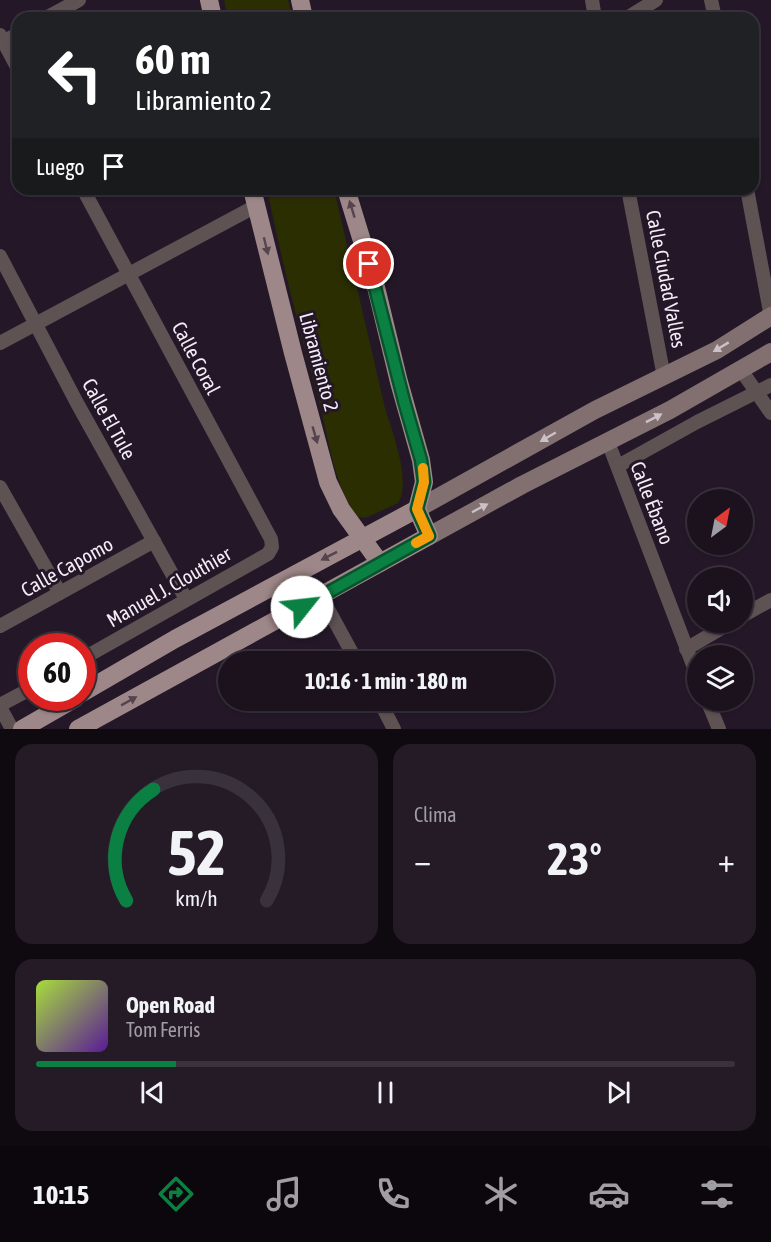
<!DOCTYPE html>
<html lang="es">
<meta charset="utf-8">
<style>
:root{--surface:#1b121e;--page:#241b27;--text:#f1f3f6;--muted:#a09ea4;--line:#39323c;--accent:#0b8043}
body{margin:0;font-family:"Asap Condensed",sans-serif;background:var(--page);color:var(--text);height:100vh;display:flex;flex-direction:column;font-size:22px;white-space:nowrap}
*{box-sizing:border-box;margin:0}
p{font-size:20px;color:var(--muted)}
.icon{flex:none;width:33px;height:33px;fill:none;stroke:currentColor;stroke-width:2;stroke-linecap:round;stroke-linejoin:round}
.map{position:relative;height:729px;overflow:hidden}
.panel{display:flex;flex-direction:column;gap:15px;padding:15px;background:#0f0a10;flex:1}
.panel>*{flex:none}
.hud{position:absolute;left:12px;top:12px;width:747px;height:183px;border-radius:18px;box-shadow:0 2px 4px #0004,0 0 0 2px var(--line);background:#202124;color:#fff;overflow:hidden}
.needle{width:39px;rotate:32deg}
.tools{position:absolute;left:687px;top:489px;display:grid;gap:12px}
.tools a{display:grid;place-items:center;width:66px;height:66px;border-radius:50%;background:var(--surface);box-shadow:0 2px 4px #0004,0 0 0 2px var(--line);font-size:30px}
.speed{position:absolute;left:18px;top:633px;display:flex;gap:12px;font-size:30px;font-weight:700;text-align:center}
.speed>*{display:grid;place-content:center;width:78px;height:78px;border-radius:50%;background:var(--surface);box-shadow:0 2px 4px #0004,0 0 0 2px var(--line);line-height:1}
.speed .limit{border:9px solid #d22;background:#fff;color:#111}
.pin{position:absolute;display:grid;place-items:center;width:51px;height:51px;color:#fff;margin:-26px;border:3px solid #fff;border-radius:50%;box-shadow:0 2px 6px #0007}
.me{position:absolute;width:66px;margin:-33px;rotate:61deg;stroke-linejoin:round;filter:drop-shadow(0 0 4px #0008)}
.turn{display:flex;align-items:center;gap:21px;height:126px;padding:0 24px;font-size:27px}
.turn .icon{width:78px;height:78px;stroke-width:2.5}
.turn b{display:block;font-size:42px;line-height:51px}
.then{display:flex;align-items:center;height:57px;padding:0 24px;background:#0003;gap:12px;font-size:22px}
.big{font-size:45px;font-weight:700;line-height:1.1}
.panel .card{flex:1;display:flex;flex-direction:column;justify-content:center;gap:9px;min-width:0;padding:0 21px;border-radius:18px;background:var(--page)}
.panel .dial{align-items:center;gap:0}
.dial svg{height:156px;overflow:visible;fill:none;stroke:var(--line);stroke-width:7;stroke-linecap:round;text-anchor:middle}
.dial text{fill:var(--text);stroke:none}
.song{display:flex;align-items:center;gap:18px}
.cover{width:72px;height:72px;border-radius:9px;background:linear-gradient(135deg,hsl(80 70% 55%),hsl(270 70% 35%))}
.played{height:6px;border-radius:3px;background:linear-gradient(90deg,var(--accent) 20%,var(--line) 20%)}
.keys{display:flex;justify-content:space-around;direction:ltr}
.heat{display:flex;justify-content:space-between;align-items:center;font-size:33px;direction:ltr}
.panel .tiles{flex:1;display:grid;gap:15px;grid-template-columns:1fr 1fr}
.card:last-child{grid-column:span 2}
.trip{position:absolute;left:218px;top:651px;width:336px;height:60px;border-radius:30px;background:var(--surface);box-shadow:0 2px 4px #0004,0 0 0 2px var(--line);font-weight:700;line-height:60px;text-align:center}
.menu{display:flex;height:96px;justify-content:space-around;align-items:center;background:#0b070c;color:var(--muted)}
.menu .icon{width:42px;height:42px}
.menu .on{color:var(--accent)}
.menu b{font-size:27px;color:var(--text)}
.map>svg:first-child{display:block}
.green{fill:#2b2e00}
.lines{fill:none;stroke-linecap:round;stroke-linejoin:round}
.street{stroke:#5e5253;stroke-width:14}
.secondary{stroke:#827071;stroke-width:18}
.primary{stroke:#9e8788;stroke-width:18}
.oneway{fill:#55444e}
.oneway2{fill:#ccc1c8}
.route-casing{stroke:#07532c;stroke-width:15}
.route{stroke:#0b8043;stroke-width:10}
.slow{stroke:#f59e0b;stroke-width:10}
.labels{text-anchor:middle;stroke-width:6;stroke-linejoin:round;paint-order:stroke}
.street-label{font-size:20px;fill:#f4ecf7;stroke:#241828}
</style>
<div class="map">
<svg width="771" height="729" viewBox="0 0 771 729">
<rect width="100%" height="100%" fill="#241828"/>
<g class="green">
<polygon points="224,0 288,0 293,18 228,18"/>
<path d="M267,189H334L385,408C392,432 412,481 398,503L370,516L365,518L358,517C336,491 329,442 321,409C301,336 282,263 267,189Z"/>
</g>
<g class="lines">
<g class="street">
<polyline points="592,0 595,18"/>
<polyline points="711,0 715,18"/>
<polyline points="46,18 79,0"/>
<polyline points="627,18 656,0"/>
<polyline points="0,35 18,69"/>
<polyline points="0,43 18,34"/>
<polyline points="628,189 664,377"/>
<polyline points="747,189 771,317"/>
<polyline points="0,256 77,403 186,599"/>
<polyline points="0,343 256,206"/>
<polyline points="741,370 771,413"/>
<polyline points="608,442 698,678"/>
<polyline points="618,466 697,422 771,385"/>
<polyline points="0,487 60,593"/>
<polyline points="321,596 357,662"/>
<polyline points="742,616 771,600"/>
<polyline points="0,626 154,541"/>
<polyline points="686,649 732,622"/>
<polyline points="82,659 268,554 272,547 271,539 83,189"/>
<polyline points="379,700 394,729"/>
<polyline points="707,700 719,729"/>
<polyline points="0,705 32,688"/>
<polyline points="0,707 12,729"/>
</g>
<g class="secondary">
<polyline points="417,509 595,410 717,350 771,316"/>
<polyline points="429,536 522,485 670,410 771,352"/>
</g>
<g class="primary">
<polyline points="209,0 213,18"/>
<polyline points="300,0 304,18"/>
<polyline points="252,189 293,353 328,482 341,509 380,563"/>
<polyline points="346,189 375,283 399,382 421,460 424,482 417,509"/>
<polyline points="82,693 175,639 417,509"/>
<polyline points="22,729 76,698"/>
<polyline points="78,729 429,536 417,509"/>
</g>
</g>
<defs><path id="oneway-solid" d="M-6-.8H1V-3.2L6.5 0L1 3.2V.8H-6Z" transform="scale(1.5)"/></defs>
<g class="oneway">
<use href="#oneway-solid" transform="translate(352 209) rotate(-107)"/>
<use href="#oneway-solid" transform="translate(266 246) rotate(76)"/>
<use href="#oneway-solid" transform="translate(315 435) rotate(74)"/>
<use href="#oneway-solid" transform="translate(329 556) rotate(153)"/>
<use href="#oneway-solid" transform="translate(129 701) rotate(-29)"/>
</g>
<g class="oneway2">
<use href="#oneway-solid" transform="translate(721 347) rotate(149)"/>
<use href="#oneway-solid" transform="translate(654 418) rotate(-27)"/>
<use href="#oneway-solid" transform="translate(548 437) rotate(150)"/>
<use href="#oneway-solid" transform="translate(480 508) rotate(-28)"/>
</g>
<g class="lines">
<defs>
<polyline id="route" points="302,607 429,536 417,509 424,482 421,460 404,401 369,264"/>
</defs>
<use href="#route" class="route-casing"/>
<use href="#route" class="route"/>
<polyline class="slow" points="416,543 429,536 417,509 424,482 423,468"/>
</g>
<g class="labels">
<g class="street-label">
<text transform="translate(666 279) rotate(79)" y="7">Calle Ciudad Valles</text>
<text transform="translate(196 358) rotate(62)" y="7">Calle Coral</text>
<text transform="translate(319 362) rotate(75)" y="7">Libramiento 2</text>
<text transform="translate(109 419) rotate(61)" y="7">Calle El Tule</text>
<text transform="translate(652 503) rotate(69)" y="7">Calle Ébano</text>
<text transform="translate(67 567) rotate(-29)" y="7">Calle Capomo</text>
<text transform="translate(169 587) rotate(-30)" y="7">Manuel J. Clouthier</text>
</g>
</g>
</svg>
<div class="tools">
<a><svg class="needle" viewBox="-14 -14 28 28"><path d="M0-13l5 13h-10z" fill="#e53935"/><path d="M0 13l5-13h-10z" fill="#a09ea4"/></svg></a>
<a><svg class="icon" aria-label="sound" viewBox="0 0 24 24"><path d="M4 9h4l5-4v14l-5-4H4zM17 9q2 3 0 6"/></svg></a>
<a><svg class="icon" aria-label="layers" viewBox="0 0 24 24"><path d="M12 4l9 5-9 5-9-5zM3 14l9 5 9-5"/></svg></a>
</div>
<div class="speed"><div class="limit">60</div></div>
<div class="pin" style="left:369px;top:264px;background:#d93025"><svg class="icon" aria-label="arrive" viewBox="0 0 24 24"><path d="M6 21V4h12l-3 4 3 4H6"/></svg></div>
<svg class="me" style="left:302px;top:607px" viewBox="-20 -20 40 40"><circle r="19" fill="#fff"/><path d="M0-13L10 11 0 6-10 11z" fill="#0b8043"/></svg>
<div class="trip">10:16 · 1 min · 180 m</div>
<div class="hud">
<div class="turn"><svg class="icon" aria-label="left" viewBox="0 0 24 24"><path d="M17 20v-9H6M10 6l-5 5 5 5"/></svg><div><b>60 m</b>Libramiento 2</div></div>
<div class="then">Luego<svg class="icon" aria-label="arrive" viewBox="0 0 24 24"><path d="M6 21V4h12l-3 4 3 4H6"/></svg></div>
</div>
</div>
<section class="panel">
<div class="tiles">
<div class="card dial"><svg viewBox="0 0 100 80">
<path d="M14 69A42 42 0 1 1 86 69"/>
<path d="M14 69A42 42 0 0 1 28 12" stroke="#0b8043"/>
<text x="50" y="56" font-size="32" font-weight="700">52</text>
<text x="50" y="72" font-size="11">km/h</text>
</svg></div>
<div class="card"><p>Clima</p>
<div class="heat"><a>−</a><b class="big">23°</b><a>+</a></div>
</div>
<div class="card">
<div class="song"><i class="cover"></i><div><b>Open Road</b><p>Tom Ferris</p></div></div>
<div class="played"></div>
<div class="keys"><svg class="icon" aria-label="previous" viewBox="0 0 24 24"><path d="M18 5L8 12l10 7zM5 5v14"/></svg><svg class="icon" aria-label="pause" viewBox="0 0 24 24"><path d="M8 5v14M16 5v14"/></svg><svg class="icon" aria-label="next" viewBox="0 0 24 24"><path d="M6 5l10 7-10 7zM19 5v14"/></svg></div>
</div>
</div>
</section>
<nav class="menu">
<b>10:15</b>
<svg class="icon on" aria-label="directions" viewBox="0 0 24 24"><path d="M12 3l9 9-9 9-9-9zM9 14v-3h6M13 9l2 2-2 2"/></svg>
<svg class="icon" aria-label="music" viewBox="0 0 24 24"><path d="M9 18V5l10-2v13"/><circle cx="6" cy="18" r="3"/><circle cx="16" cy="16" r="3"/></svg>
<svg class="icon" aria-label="phone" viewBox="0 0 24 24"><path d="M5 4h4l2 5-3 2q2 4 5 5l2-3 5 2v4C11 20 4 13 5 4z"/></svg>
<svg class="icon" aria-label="climate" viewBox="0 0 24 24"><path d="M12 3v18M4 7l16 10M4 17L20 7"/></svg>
<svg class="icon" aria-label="car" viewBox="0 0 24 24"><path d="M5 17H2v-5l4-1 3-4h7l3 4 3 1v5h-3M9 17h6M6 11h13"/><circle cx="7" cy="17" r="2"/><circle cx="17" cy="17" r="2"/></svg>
<svg class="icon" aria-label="filters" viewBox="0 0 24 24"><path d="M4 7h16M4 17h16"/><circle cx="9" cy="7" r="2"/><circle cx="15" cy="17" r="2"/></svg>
</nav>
